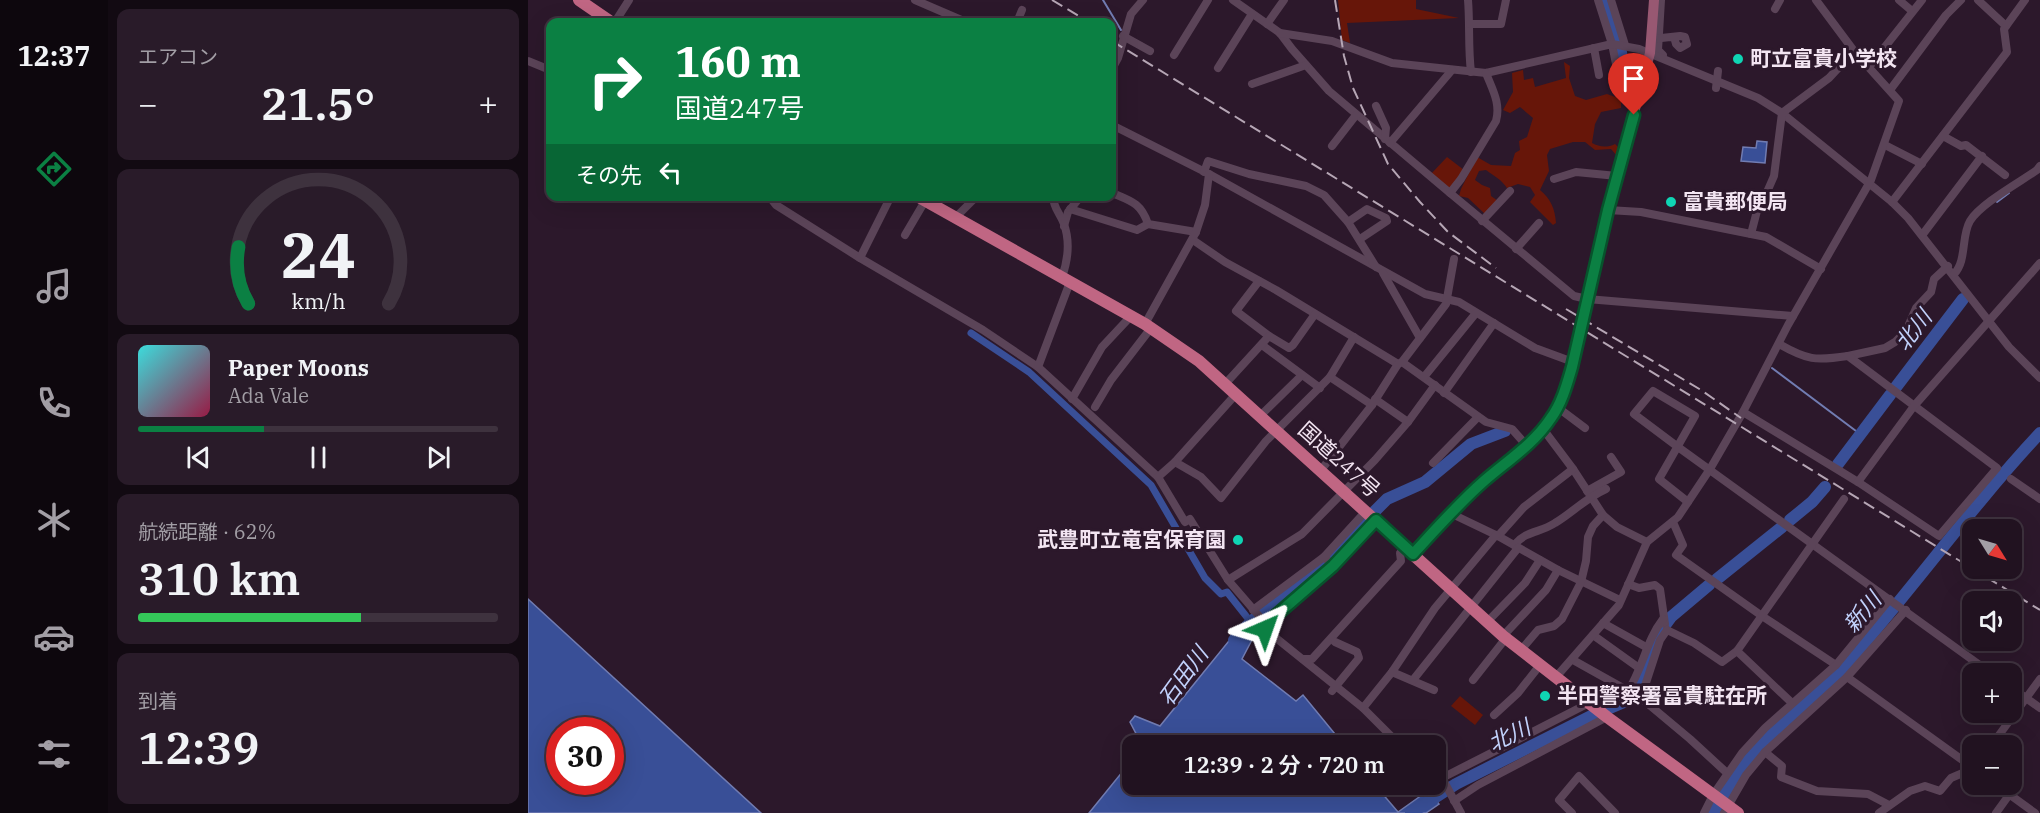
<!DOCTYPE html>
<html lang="ja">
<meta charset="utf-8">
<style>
:root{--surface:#211220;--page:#291b29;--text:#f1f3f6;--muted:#a29ea5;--line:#3e323e;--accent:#0b8043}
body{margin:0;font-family:"IBM Plex Serif","Noto Sans JP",serif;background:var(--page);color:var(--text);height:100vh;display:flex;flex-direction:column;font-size:22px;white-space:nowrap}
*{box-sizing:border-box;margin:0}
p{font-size:20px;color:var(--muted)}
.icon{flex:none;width:33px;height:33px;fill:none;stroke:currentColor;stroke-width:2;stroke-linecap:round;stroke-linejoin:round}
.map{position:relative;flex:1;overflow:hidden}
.sheet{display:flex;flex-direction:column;gap:9px;padding:9px;background:#120a12;width:420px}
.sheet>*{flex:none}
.guide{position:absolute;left:18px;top:18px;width:570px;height:183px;border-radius:12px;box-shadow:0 6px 24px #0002,0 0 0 2px var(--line);background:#0b8043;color:#fff;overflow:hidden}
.needle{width:39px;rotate:127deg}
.fabs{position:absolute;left:1434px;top:519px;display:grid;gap:12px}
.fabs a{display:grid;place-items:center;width:60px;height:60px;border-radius:12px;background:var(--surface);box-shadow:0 6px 24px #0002,0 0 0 2px var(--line);font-size:30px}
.speed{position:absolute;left:18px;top:717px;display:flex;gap:12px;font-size:30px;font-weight:700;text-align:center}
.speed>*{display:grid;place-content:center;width:78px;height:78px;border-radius:50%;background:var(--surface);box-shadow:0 6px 24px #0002,0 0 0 2px var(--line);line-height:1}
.speed .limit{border:9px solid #d22;background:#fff;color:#111}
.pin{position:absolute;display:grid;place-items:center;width:51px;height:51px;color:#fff;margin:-62px -26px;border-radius:50% 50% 50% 0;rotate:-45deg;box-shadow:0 0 6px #0007}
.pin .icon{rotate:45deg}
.me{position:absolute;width:66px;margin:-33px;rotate:43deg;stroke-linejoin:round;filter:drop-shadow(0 0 4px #0008)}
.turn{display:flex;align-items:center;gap:21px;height:126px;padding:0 30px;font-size:27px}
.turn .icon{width:78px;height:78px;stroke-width:2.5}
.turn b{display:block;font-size:42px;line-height:51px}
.then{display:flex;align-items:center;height:57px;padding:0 30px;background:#0003;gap:12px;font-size:22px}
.big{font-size:45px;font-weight:600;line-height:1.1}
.sheet .card{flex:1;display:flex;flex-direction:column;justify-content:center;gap:9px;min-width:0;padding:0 21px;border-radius:12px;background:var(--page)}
.sheet .dial{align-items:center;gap:0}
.dial svg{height:156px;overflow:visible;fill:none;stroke:var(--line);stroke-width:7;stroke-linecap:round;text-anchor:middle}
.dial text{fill:var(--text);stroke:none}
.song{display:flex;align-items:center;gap:18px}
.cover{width:72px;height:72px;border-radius:9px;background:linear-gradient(135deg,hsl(180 70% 55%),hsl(340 70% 35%))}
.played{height:6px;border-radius:3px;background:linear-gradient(90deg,var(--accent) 35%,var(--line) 35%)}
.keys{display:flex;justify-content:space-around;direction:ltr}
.heat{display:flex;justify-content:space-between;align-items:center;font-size:33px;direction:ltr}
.charge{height:9px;border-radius:4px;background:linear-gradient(90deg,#34c759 62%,var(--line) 0)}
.trip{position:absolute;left:594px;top:735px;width:324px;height:60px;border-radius:12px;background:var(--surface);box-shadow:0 6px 24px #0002,0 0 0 2px var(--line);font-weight:600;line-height:60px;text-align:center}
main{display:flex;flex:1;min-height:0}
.tab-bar{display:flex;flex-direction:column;width:108px;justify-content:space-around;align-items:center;background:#0d070d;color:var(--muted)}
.tab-bar .icon{width:42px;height:42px}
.tab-bar .selected{color:var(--accent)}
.tab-bar b{font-size:27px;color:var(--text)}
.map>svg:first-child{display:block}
.green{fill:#671609}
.water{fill:#394f97;stroke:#717cb2;stroke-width:1.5;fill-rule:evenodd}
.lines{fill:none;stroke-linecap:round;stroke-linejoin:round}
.stream{stroke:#717cb2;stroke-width:2}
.canal{stroke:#394f97;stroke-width:7}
.river{stroke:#394f97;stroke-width:12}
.minor{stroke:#5b4458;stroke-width:8}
.major{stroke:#985872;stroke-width:10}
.highway{stroke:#c06683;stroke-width:12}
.rail{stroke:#b6a6b5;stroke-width:2;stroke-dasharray:12 6;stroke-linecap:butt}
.route-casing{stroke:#07532c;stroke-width:15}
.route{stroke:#0b8043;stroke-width:10}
.poi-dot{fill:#0fd5b4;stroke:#2c182b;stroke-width:2}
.labels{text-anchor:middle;stroke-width:6;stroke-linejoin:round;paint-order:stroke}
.poi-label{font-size:21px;font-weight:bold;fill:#f3e5f2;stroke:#2c182b;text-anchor:start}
.street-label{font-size:21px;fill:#f3e5f2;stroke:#2c182b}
.water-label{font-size:22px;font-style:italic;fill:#c1d1fb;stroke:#2c182b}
</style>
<main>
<nav class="tab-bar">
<b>12:37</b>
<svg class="icon selected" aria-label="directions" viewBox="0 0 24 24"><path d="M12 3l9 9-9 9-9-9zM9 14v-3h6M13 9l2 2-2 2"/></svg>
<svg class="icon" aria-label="music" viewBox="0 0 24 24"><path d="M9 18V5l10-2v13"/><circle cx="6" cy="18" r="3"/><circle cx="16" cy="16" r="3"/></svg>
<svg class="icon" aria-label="phone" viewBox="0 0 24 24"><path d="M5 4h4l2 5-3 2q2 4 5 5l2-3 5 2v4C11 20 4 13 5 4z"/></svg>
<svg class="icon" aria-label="climate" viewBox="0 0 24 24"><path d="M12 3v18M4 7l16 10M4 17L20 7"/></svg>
<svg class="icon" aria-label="car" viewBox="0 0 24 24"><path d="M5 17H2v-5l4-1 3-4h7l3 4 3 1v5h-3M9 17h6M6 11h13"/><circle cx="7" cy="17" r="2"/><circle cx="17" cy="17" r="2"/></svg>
<svg class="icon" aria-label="filters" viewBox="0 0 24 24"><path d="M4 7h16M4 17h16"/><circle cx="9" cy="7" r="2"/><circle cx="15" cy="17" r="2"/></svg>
</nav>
<section class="sheet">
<div class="card"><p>エアコン</p>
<div class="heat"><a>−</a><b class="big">21.5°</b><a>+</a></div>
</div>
<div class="card dial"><svg viewBox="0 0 100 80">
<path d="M14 69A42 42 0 1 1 86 69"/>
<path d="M14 69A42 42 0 0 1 9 40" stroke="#0b8043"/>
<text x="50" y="56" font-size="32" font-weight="700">24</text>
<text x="50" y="72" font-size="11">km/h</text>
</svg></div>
<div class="card">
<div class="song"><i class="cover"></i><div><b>Paper Moons</b><p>Ada Vale</p></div></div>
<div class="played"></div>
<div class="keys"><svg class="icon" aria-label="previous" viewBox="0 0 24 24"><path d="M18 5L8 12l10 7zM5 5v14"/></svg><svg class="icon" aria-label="pause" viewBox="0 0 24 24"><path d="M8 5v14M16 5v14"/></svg><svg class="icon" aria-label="next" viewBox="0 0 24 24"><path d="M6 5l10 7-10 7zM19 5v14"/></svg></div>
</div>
<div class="card"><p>航続距離 · 62%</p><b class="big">310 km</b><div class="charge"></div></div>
<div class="card"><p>到着</p><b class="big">12:39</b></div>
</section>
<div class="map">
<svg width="1512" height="813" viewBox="0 0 1512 813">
<rect width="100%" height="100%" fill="#2c182b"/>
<g class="green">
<polygon points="810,0 888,0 888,9 931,18 819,23 822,43 814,40"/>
<path d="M1036,62L1042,66L1041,78L1047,96L1058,100L1079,94L1093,99V108L1073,112L1067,124L1064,143C1071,147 1079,148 1087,144L1091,148L1089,156L1083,149L1067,150L1057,142H1045L1022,149L1019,155L1021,171L1012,190C1023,199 1027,209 1028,223L1025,225L1002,202L1007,195L1002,187L990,184L979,188C974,180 966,176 958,170L951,171L947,180L954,185L962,188L963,196L970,201L957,214L940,198L931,196L933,189L949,157L963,165L983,166L987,153L992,150L991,141L999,137L1005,118L992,107L982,113L975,110L985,92L984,73L995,70L996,80L1005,78L1007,87L1038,78Z"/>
<polygon points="919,157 936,170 922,190 903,174"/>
<polygon points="932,696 955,715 947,725 923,706"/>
</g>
<g class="water">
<polygon points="1229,141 1239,142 1237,163 1213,161 1215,147 1228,148"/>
<path d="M0,599L233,813H0ZM32,730H82V782H32Z"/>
<polygon points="713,626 725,638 714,659 768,701 775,695 816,745 614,745 602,722 607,716 632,726"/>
<polygon points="604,760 604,784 847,785 870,812 901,790 911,804 898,813 561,813"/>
</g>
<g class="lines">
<g class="stream">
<polyline points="575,0 593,30"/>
<polyline points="1469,202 1481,193"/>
<polyline points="1244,368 1332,434"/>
</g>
<polyline class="canal" points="443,333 501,372 623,485 677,578 693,594 699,592 722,621"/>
<g class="river">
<polyline points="1078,0 1093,52 1099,93"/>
<polyline points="1368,387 1435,299"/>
<polyline points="1310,464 1362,395"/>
<polyline points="847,511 859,499 897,482 943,444 977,431"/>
<polyline points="1262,520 1284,502 1297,487"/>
<polyline points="802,559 837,523"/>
<polyline points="1189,579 1254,527"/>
<path d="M706,640C732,609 767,588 798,562"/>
<polyline points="883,813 928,784 1063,716 1103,699 1109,692 1127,639 1143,617 1181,585"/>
<path d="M1185,813C1198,790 1211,768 1228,749C1255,720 1289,697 1315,668C1383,591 1442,508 1512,433"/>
</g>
<g class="minor">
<polyline points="387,0 438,22"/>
<polyline points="705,0 752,33 764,49 801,91 922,193"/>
<path d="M940,0C942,24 940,48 943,72"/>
<polyline points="1070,0 1084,44 1094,94"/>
<polyline points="1083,0 1097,45"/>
<polyline points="1133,0 1130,50 1135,55 1134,57"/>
<polyline points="1371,0 1384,11"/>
<polyline points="1450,0 1478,26"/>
<polyline points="1247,9 1252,0"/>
<polyline points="87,22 101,0"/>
<polyline points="489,22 494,10"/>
<polyline points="739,24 756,0"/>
<polyline points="942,24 973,24 978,0"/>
<polyline points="752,33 804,41 864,63 958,73 1084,44 1111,49 1230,98 1254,113 1364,202 1380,218 1481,347 1512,378"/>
<polyline points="595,36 622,51"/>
<polyline points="1124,39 1152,36 1157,37 1159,44 1152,48 1148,44 1146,37"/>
<polyline points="1066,48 1071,75"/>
<polyline points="646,55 680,0"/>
<polyline points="0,61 22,70"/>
<polyline points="1341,67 1394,0"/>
<polyline points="690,68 724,14"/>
<polyline points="584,69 590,58 603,14 615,0"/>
<path d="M958,73C964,89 973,103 968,121L933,179L922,193L1046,296L1059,299L1265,316"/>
<polyline points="724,84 778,65"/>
<polyline points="1188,88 1190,71"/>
<polyline points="1362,90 1418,15 1433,0"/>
<polyline points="848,106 858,128 857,139"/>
<polyline points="584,125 681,174 897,294 931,302 1007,348 1045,362"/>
<polyline points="1415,136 1433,146 1438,145 1477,175"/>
<polyline points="862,143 924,70"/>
<polyline points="1357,145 1394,164"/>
<polyline points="804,146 828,115"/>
<polyline points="676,172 680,161 721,174 778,186 796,195 820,222 848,267"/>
<polyline points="1026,179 1048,172 1089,176"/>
<path d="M584,193C603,201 613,203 620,224L668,232"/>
<polyline points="241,196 248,205 332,258 455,330 510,367 630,477 657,522 662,519 700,580 774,534 847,460 880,422 907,385"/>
<path d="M525,196C525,208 532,213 536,224C542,241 540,260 534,277"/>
<polyline points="1364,202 1479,52 1476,29 1497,0"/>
<polyline points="542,209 609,230 620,224"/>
<polyline points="1080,210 1113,212 1238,237 1293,269"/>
<polyline points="427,218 449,196"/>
<polyline points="954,221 982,191"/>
<polyline points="820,222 839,209 858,218 859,221 832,239"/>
<polyline points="536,226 540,212 553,196"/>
<polyline points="1223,234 1230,207 1239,192 1246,176 1254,113 1301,78 1326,51"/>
<polyline points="1395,234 1454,156"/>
<polyline points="377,235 397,201"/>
<polyline points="665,240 697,262 748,290 870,364"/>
<polyline points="988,249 1011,223"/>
<polyline points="332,258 363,196"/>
<polyline points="855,273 892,338"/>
<path d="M1426,274C1439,261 1433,236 1442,221C1452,204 1492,182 1509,170L1512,166"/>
<polyline points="731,281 708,311 741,336"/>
<polyline points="617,324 668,232 677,205 681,174"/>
<polyline points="734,345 792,388"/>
<polyline points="1320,356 1357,348 1367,342 1378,331 1388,308 1403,292 1406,279 1420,266"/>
<polyline points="874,362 958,422 984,429 999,446"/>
<polyline points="510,367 542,282"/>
<polyline points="802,377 844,405"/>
<polyline points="896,377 948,313"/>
<polyline points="698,383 741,336 761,348 765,345 787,314"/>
<polyline points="709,393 647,462 673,477 693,498 738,441 802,377 826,337"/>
<polyline points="916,393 966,323"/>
<polyline points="544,399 574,347 603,316"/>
<polyline points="847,399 880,422"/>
<polyline points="567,407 583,380 623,328"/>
<polyline points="1029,407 1057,428"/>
<path d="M1215,412L1330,482L1411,536L1469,468L1320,356C1287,361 1279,360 1251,344"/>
<polyline points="733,415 774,375"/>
<polyline points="1015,429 1045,469 1075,515 1089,527 1119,542"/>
<polyline points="905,463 950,417"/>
<polyline points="793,470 844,405 870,364 874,362 918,304 926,259"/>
<polyline points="630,477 647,462"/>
<polyline points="1483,479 1512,499"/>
<polyline points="1330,482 1386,406 1512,263"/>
<polyline points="1059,491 1093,472 1083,457"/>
<polyline points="1160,502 1131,479 1167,416 1125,391 1106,414 1150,447 1464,674"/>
<polyline points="922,513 970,536 1030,570 1092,600"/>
<polyline points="1145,522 1155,545 1148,555 1234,616 1308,665"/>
<polyline points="970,536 996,507 1045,469"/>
<path d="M986,545C999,530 1012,533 1027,523C1045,512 1058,498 1078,489"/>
<polyline points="796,557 805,565 738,624 737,629 835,708 873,746"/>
<polyline points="805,565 847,520"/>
<polyline points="700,580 738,624"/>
<polyline points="1100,584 1111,588 1127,585 1132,589 1137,624"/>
<polyline points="725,610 796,557 838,511"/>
<polyline points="959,622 997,583 1012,560"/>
<polyline points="1075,623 1118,647"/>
<polyline points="1139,630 1166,643 1194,662 1209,651 1316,499"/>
<polyline points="1065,635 1111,668"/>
<polyline points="975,636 1018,590 1030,570"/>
<polyline points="993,650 1010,630 1026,626 1034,619 1053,582 1058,561 1060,537 1065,526 1075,515"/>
<polyline points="1209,651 1264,703"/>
<polyline points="775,659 784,659 873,561 872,553 880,546"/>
<polyline points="1045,660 1113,698 1162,739 1199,773"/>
<polyline points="864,672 906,690"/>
<polyline points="1028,677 1091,605 1119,542 1150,517 1182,469 1215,412 1260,325 1343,180 1371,101 1326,51 1288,0"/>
<polyline points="1319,677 1444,767"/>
<polyline points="885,680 990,548"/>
<polyline points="945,680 978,638"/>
<polyline points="1484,688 1512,708"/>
<polyline points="804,691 831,658 829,652 807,642"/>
<path d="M1100,691C1115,668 1118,641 1135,619"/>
<polyline points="1113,698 1132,640 1139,630"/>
<polyline points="835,708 864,672 907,608 968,535"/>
<polyline points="966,715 990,693 1012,665"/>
<polyline points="1463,746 1512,679"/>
<polyline points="1237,752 1254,766 1253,777 1289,791 1340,794 1361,805"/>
<polyline points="914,778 1061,703"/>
<polyline points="908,780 914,778 933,813"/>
<polyline points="1467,784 1507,813"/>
<polyline points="926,801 950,785 1079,717"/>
<polyline points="1044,813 1031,800 1051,776 1087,813"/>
<polyline points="1176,813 1185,795 1214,753 1237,728 1308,665 1362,599"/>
<polyline points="1196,813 1218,775 1237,752 1319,677 1378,610"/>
<polyline points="1351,813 1382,791 1397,786 1412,791 1423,778 1444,769"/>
<polyline points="1468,813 1481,795"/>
</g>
<polyline class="major" points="885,554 922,513 956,481 999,446 1015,429 1023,418 1039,385 1080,210 1122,53 1126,0"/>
<g class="highway">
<polyline points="51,0 83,22"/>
<polyline points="389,196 617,324 671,361 975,636 1079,717 1210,813"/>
</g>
<g class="rail">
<polyline points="524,0 561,22"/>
<polyline points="807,0 816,56 825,88 860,164 892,202 920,232 968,268"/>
<polyline points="584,41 1512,610"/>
<polyline points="1038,309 1173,390 1213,418"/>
</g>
</g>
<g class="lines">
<defs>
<path id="route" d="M737,629L738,624L805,566L848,520L885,554C908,529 930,504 956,481C979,461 1006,444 1023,418C1034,403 1039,384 1044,367L1080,210L1106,115"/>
</defs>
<use href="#route" class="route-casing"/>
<use href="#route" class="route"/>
</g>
<g class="poi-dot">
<circle cx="1210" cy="59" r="6"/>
<circle cx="1143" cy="202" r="6"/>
<circle cx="710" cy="540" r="6"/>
<circle cx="1017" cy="696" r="6"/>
</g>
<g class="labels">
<g class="poi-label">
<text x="1222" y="66">町立富貴小学校</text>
<text x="1155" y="209">富貴郵便局</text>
<text x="698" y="547" text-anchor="end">武豊町立竜宮保育園</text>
<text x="1029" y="703">半田警察署冨貴駐在所</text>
</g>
<g class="street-label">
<text transform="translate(811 460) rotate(42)" y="7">国道247号</text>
</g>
<g class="water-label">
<text transform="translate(1385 330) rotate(-52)" y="8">北川</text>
<text transform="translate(1334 612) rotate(-50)" y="8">新川</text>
<text transform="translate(655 676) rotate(-54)" y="8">石田川</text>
<text transform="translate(981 735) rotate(-26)" y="8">北川</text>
</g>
</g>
</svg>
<div class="fabs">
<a><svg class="needle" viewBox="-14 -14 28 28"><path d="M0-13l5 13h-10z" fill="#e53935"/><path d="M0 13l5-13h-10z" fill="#a29ea5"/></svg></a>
<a><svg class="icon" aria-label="sound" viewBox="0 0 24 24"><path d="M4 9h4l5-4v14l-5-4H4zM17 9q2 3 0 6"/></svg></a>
<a>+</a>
<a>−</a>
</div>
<div class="speed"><div class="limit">30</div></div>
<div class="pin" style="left:1106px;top:115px;background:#d93025"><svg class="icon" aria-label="arrive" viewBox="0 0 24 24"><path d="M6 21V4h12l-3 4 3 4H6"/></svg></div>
<svg class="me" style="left:737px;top:629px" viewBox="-20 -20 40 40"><path d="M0-17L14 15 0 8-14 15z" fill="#0b8043" stroke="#fff" stroke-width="4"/></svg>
<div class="trip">12:39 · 2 分 · 720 m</div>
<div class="guide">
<div class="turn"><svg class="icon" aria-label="right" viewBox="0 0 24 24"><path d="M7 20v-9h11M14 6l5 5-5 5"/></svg><div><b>160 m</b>国道247号</div></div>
<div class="then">その先<svg class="icon" aria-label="left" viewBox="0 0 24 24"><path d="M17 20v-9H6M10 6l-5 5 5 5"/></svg></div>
</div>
</div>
</main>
